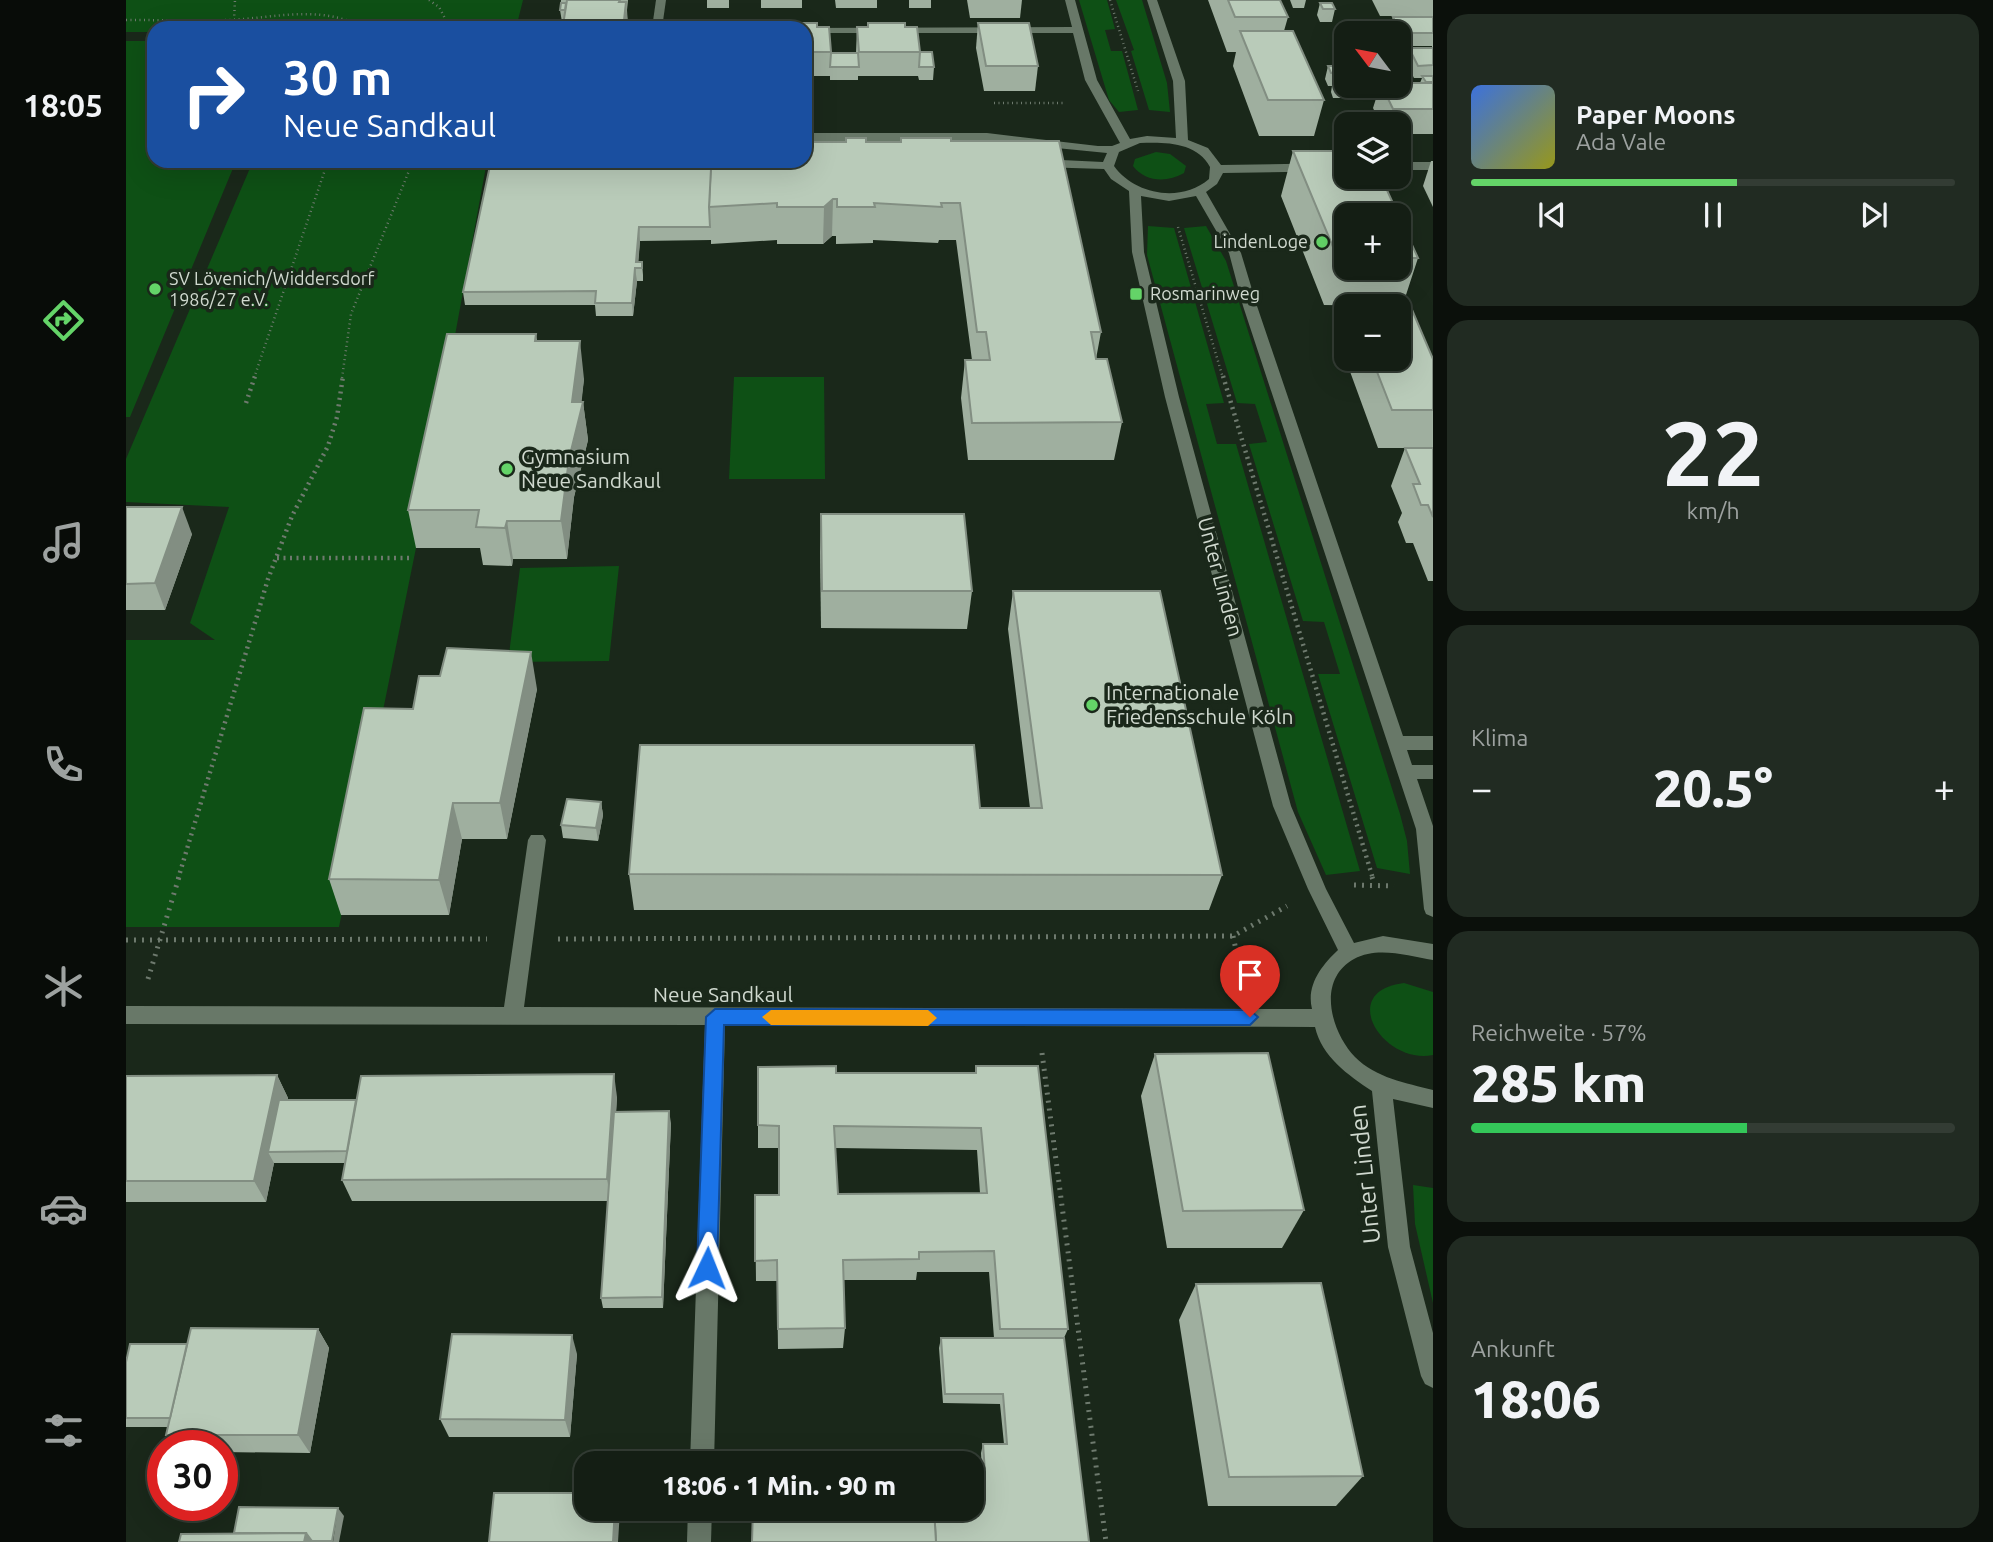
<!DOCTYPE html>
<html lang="de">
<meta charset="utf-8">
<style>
:root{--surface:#141e14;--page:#212b22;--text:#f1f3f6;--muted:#9da2a0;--line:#333c34;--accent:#64d468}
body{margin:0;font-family:Ubuntu,sans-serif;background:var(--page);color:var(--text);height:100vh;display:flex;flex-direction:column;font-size:26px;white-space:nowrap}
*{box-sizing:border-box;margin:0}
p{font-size:23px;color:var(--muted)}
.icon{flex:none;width:38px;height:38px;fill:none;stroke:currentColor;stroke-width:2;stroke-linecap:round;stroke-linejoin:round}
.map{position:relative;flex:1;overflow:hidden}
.panel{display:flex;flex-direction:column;gap:14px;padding:14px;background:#0b100b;width:560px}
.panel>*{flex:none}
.hud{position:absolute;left:21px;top:21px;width:665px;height:147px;border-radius:21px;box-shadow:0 7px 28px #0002,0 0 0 2px var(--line);background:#1a4fa0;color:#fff;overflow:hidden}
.needle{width:46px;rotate:302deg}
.tools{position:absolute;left:1208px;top:21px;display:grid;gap:14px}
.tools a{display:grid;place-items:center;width:77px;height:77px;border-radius:14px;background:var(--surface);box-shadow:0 7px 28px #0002,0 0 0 2px var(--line);font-size:35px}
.speed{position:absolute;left:21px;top:1430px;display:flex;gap:14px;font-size:35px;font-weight:700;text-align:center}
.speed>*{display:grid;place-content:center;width:91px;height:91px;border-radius:50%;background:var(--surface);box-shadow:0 7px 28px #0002,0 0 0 2px var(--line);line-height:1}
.speed .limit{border:10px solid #d22;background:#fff;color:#111}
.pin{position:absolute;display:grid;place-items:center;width:60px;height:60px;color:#fff;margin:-72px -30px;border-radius:50% 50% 50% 0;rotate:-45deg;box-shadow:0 0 7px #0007}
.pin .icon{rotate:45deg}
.me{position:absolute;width:77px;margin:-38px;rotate:2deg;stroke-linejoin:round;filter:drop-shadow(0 0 5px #0008)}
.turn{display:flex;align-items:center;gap:24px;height:147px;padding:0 21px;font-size:32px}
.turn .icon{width:91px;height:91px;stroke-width:2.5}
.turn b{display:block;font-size:49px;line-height:60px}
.big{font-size:52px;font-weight:800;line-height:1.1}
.panel .widget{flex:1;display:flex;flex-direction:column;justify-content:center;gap:10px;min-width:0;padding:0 24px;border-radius:21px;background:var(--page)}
.panel .dial{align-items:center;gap:0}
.dial b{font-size:91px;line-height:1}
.song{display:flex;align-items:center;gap:21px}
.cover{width:84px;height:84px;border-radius:10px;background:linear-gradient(135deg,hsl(220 70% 55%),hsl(60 70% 35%))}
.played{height:7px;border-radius:4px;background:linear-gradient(90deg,var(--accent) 55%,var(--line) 55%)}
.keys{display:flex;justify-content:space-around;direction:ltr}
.heat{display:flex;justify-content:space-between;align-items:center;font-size:38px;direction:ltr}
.charge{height:10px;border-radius:5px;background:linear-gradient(90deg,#34c759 57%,var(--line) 0)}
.trip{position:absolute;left:448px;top:1451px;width:410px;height:70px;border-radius:21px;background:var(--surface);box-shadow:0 7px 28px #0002,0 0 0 2px var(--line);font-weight:800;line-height:70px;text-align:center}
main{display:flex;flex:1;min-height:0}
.menu{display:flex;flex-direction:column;width:126px;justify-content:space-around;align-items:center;background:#080c08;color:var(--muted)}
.menu .icon{width:49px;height:49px}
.menu .on{color:var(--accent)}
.menu b{font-size:32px;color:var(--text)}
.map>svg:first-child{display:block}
.green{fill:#0e5015}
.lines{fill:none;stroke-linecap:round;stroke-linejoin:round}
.path-far2{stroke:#6e7a6e;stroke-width:2.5;stroke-dasharray:1 3.5;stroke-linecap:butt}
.path-far1{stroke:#6e7a6e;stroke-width:4.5;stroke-dasharray:2 4.5;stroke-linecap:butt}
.path{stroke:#6e7a6e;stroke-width:5;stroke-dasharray:2 6;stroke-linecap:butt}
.minor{fill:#687868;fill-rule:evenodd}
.wall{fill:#9faf9f;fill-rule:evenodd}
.shaded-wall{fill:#828e82}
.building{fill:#b9cbb9;stroke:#828e82;stroke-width:2;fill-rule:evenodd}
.route{fill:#1a73e8;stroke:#114b97;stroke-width:2}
.slow{fill:#f59e0b}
.poi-dot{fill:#64d468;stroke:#1a281a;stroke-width:2.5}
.labels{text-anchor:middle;stroke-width:7;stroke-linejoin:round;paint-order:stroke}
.far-poi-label{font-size:18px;fill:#d0d9cf;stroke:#1a281a;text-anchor:start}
.poi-label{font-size:21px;fill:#d0d9cf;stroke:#1a281a;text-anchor:start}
.street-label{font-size:21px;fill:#d0d9cf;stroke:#1a281a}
.near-street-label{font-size:24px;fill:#d0d9cf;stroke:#1a281a}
</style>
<main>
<nav class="menu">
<b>18:05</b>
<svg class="icon on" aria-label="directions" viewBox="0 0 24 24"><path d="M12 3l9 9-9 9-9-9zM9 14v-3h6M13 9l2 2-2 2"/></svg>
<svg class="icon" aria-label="music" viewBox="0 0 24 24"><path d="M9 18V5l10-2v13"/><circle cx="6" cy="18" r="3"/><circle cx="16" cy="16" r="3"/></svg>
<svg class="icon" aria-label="phone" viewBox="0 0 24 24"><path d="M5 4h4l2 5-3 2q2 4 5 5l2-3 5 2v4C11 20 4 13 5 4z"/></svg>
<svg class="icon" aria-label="climate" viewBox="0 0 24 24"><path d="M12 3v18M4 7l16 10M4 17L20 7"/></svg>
<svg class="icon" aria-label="car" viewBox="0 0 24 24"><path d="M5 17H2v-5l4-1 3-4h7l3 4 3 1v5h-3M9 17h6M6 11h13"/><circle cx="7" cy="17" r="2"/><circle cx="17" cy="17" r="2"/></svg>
<svg class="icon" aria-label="filters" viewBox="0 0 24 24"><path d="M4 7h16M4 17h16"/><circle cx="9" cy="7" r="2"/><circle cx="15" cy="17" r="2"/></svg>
</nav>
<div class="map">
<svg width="1307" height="1542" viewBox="0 0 1307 1542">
<rect width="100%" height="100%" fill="#1a281a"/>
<g class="green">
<polygon points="0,0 397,0 390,28 28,28 28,32 0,32"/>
<polygon points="953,0 981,0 989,29 979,30 985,51 996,51 1012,110 993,112 983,100"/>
<polygon points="990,0 1016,0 1041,83 1044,112 1023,110 1005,51 1008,50"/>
<polygon points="0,41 28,41 28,161 110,161 4,417 0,417"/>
<path d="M1030,152L1044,154L1060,166L1058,173C1041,183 1019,182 1007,166L1009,159Z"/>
<polygon points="127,161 361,161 290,548 213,927 0,927 0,640 89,640 64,623 103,507 0,502 0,459"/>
<polygon points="1022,226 1048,228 1098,403 1080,404 1091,444 1110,444 1234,871 1200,875 1172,812 1021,255"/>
<polygon points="1080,226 1100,261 1274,814 1281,841 1284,874 1251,868 1192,674 1214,674 1198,622 1177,621 1123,444 1141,442 1129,404 1111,403 1058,228"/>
<polygon points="608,377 698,377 699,479 603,479"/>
<polygon points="493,566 483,661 382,662 394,568"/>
<path d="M1278,983L1307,992V1055C1257,1065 1210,991 1278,983Z"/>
<polygon points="1287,1185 1307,1188 1307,1303 1289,1224"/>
</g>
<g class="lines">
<g class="path-far2">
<polyline points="303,0 313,7 324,28"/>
<polyline points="984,0 1012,91"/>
<path d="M0,20C34,20 68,21 102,20C150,18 194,4 239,28"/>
<polyline points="108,20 109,0"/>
<polyline points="868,103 940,103"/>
<polyline points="1052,227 1097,378"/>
<polyline points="128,378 202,161"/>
<polyline points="216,378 225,314 287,161"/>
</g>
<g class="path-far1">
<polyline points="1097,376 1247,879"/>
<polyline points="120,403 129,376"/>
<polyline points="151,558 287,558"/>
<polyline points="52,879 142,579 166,516 202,446 211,417 217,376"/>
</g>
<g class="path">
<polyline points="1246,877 1248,883"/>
<polyline points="1228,885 1268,886"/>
<polyline points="1107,936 1117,983"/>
<polyline points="432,939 1107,936 1161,906"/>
<polyline points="0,940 361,939"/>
<polyline points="22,979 53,877"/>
<polyline points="916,1053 980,1542"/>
</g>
<g class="minor">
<polygon points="530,0 540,0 536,28 526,28"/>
<path d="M939,0H949L971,80L1004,139L1021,136L1050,138L1047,81L1021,0H1031L1059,81L1062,140L1082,148L1095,165L1220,163V171L1097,173L1091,184L1080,192L1115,253L1131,306L1277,736H1307V750H1281L1286,765H1307V779H1291L1307,826V917L1300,914L1298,909L1290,829L1117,306L1103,253L1070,196L1043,201L1015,196L1018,252L1053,397L1165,806L1200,889L1228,943L1257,936L1307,944V960C1282,956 1252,946 1228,959C1190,980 1205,1032 1229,1057C1250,1078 1280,1083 1307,1090V1108L1267,1099L1284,1247L1307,1333V1388L1299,1384L1295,1376L1262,1247L1246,1091C1222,1075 1196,1057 1189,1027L599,1025L588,1463H564L579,1025L0,1024V1006L378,1007L402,840L405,835H417L420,840L398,1007L1186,1009C1180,985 1196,965 1212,950L1182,889L1147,806L1039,397L1006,252L1003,191L985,179L978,169L914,167L908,163L914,159L977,162L981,153L861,141H679V133H861L972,146H986L994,143L959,80L947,33H679V28H675L946,27ZM1014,143C1039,142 1071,142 1084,167L1083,179C1055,203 1009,195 988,166L993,152Z"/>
<rect x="1272" y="162" width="35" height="8"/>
<polygon points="562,1508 586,1508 585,1542 561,1542"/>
</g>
</g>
<g class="wall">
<polygon points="435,0 502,0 501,10 502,28 437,28 434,10"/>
<rect x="581" y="0" width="22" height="8"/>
<rect x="635" y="0" width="41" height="8"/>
<polygon points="709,0 751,0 751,8 710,8"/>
<rect x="783" y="0" width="22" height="8"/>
<polygon points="841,0 896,0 894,18 844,18"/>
<polygon points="1082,0 1154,0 1162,17 1158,31 1198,100 1188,136 1133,136 1107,66 1110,52 1101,52"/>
<polygon points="1164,0 1180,0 1178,8 1167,8"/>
<polygon points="1246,0 1307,0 1307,16 1254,16"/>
<polygon points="1194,3 1209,9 1206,22 1194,22 1191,15"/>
<polygon points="1267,17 1307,17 1307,134 1272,134 1272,124 1255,124 1247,108 1254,86 1272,86 1272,75 1282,80 1281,83 1294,83 1296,78 1288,78 1279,61 1283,48 1306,48 1306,46 1272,46 1272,33 1265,33 1263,30"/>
<polygon points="852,23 912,66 909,91 858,91 850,48"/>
<polygon points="691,27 703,27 705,53 730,53 731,27 779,27 794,52 808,67 807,80 793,80 792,76 732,76 732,80 704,80 704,76 679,76 679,28"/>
<polygon points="1202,66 1218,73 1216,80 1224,86 1220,98 1207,98 1205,92 1206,86 1202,86 1199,79"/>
<polygon points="775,138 825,141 975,332 970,359 996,422 988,460 842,460 835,398 839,360 846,360 830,240 813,240 812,243 747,240 747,243 710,244 710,236 706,236 697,244 651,244 651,240 585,244 585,240 514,241 512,262 516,262 517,275 517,281 511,281 507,316 470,316 469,305 339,305 337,292 365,161 522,161 521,169 585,169 740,142 775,142"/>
<path d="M1167,151H1220V177H1255L1292,258L1279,298H1281L1307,359V581H1302L1287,543H1280L1272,522L1276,513L1265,486L1279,448H1252L1211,336L1220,307V359H1272V306L1198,305L1155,196ZM1220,215H1272V268H1220Z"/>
<polygon points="1305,161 1307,161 1307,207 1297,186"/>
<polygon points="410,334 411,341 458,379 455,402 457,402 462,440 448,497 441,559 387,559 386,566 357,565 354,548 290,548 282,510"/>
<polygon points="0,507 66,534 39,610 0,610"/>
<polygon points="695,514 846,591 841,629 695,628 694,552"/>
<polygon points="887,591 1096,875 1083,910 508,910 503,874 854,808 904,808 882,629"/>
<polygon points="411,689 381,839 336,839 323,915 215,915 203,879 287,709"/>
<polygon points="475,802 477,815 472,841 437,838 435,825"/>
<polygon points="1029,1054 1178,1210 1156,1248 1041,1248 1015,1096"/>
<path d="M850,1066L942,1329L938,1338L845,1508L856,1472L855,1453L857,1444H878L874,1404L817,1403L813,1348L815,1338H868L863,1272H791L790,1280H717L719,1328L717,1348L652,1349L651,1281H630L629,1195H653V1148H632V1125L710,1073H849ZM709,1148L851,1150L854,1193L712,1194Z"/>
<polygon points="151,1075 162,1098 162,1100 491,1097 490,1112 545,1123 537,1308 477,1308 475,1298 482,1201 226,1201 216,1180 219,1163 148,1163 140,1202 0,1202 0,1076"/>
<polygon points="1070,1284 1237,1476 1210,1506 1082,1506 1053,1320"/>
<polygon points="192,1329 203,1348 184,1453 96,1452 96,1446 50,1446 40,1435 42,1427 0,1427 0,1362 61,1344"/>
<polygon points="451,1354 444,1437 323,1437 314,1419"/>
</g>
<g class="shaded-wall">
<polygon points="500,2 502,28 499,28 498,20"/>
<polygon points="707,199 706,236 697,244 698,207"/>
<polygon points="513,227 514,241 512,268 510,262"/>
<polygon points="509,268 511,281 507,316 506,303"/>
<polygon points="454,341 458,379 454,417 457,402 462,440 448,497 441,559 435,521 446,402"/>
<polygon points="56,507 66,534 39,610 29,583"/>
<polygon points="381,521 387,559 386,566 379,528"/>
<polygon points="405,652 411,689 381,839 374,803"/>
<polygon points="475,802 477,815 472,841 470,828"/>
<polygon points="327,803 336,839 323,915 313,880"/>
<polygon points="488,1074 491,1097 485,1201 481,1179"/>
<polygon points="151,1075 162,1098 151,1152 142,1152 148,1163 140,1202 128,1181"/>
<polygon points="543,1111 545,1123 537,1308 536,1297"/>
<polygon points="192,1329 203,1348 184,1453 172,1435"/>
<polygon points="446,1335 451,1354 444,1437 439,1420"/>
<polygon points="212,1508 218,1516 213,1542 207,1542"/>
<polygon points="489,1508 494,1508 494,1510 492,1542 487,1542"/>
<polygon points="180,1533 187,1542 178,1542"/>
</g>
<g class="building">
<polygon points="441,0 494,0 493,2 500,2 498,20 491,20 491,24 437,25"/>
<polygon points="1102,0 1154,0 1162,17 1109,17"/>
<polygon points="435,3 440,3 439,10 434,10"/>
<polygon points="1194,3 1206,3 1209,9 1197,9"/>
<polygon points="1267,17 1307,17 1307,33 1275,33"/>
<polygon points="566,23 603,23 602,27 614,27 614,28 554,28 565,27"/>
<polygon points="655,23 691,23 691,27 703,27 705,52 679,52 679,28 643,28 643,27 655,27"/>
<polygon points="742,23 779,23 779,27 791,27 794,52 733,52 731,27 742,27"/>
<polygon points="852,23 903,23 912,66 860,66"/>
<polygon points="1114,31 1167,31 1198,100 1142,100"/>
<polygon points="1283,48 1307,48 1307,65 1292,66"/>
<polygon points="794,52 806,52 808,67 793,67"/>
<polygon points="705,53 732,53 733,67 704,67"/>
<polygon points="1202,66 1215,66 1218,73 1205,73"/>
<polygon points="1272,75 1279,75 1282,80 1273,80"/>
<polygon points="1296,76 1307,76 1307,82 1300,82"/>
<polygon points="1208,80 1220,80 1220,86 1210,86"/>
<polygon points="1272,83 1307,83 1307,109 1267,109 1256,86 1272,86"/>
<polygon points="720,138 740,138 740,142 775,142 775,138 825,138 825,141 933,141 975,332 965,332 970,359 981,359 996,422 846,423 839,360 864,360 860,332 851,332 834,203 815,203 816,207 748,203 749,207 711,207 711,199 707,199 698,207 651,207 651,203 583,207 585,161 679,161 679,142 720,142"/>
<polygon points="1167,151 1220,151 1220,177 1255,177 1292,258 1272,258 1272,215 1220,215 1220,259 1212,259"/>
<polygon points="365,161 520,161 519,169 585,169 583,207 584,227 513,227 510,262 516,262 516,268 509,268 506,303 469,303 470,291 337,292"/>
<polygon points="1281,298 1307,359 1307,410 1266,410 1246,359 1272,359 1272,306 1225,306 1222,299"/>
<polygon points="321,334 410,334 409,341 454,341 446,402 457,402 443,459 435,521 381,521 379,528 350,527 353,510 282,510"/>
<polygon points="1279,448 1307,448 1307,517 1302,505 1295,505 1287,484 1294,484"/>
<polygon points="0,507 56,507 29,583 0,584"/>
<polygon points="695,514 838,514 846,591 696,591"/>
<polygon points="887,591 1034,591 1096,875 503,874 514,745 848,745 854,808 916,808"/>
<polygon points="321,648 405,652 374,803 327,803 313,880 203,879 238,708 287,709 293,676 314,676"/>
<polygon points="441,799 475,802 470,828 435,825"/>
<polygon points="1142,1053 1178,1210 1057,1211 1029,1054"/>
<path d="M710,1066V1073H850V1066H912L942,1329H874L868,1251L793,1252V1259L717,1260L719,1328L652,1329L651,1260L629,1261V1195H653V1126L632,1125V1067ZM708,1126L855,1128L861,1193L712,1194Z"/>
<polygon points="488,1074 481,1179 216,1180 235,1076"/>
<polygon points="151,1075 128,1181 0,1181 0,1076"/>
<polygon points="153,1100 230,1100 221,1151 142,1152"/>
<polygon points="543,1111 536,1297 475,1298 488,1112"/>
<polygon points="1195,1283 1237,1476 1103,1477 1070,1284"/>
<polygon points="65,1328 192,1329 172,1435 40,1435"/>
<polygon points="326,1334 446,1335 439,1420 314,1419"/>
<polygon points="815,1338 938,1338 963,1542 810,1542 808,1508 845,1508 845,1472 859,1472 857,1444 881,1444 877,1394 819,1394"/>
<polygon points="4,1344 61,1344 44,1418 0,1418 0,1362"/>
<polygon points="368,1493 460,1493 460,1508 489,1508 487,1542 363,1542"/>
<polygon points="113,1507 212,1508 206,1541 186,1541 180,1533 108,1533"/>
<polygon points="627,1508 808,1508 810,1542 626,1542"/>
<polygon points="180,1533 178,1542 53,1542 55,1534"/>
</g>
<polygon class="route" points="589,1009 1124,1010 1132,1017 1124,1025 598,1025 591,1268 588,1274 581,1277 574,1274 571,1268 580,1017"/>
<polygon class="slow" points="645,1010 802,1010 811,1018 802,1026 645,1025 636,1017"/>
<g class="poi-dot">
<circle cx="1196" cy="242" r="7"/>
<circle cx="29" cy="289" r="7"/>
<rect x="1003" y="287" width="14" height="14" rx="3.5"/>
<circle cx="381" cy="469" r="7"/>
<circle cx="966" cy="705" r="7"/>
</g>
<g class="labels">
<g class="far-poi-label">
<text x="1182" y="248" text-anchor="end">LindenLoge</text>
<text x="43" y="285">SV Lövenich/Widdersdorf<tspan x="43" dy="21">1986/27 e.V.</tspan></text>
<text x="1024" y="300">Rosmarinweg</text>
</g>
<g class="poi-label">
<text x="395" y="464">Gymnasium<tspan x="395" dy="24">Neue Sandkaul</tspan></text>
<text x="980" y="700">Internationale<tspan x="980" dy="24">Friedensschule Köln</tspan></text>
</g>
<g class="street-label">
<text transform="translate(1094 577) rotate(75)" y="7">Unter Linden</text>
<text x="597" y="1002">Neue Sandkaul</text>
</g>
<g class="near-street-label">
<text transform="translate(1239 1174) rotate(-96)" y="8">Unter Linden</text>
</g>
</g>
</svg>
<div class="tools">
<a><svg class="needle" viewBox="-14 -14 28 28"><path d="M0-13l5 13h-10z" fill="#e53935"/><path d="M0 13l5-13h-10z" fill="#9da2a0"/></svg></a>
<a><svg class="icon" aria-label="layers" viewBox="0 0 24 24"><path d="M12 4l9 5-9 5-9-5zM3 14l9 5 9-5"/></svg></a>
<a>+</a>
<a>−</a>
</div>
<div class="speed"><div class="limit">30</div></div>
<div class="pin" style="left:1124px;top:1017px;background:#d93025"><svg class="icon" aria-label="arrive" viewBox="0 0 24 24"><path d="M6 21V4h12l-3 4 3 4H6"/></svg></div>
<svg class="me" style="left:581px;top:1268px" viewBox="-20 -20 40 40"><path d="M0-17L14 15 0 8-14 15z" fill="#1a73e8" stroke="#fff" stroke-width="4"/></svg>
<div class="trip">18:06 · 1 Min. · 90 m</div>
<div class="hud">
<div class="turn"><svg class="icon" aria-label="right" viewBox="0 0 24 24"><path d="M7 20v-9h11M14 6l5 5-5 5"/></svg><div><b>30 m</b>Neue Sandkaul</div></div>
</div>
</div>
<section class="panel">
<div class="widget">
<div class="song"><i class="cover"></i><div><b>Paper Moons</b><p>Ada Vale</p></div></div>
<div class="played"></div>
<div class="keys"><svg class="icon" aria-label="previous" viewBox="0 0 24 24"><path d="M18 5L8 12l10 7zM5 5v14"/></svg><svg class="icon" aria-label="pause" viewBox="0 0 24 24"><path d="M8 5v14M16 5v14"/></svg><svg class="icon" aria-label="next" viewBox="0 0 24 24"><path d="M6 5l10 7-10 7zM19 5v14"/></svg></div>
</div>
<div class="widget dial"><b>22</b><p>km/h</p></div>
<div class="widget"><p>Klima</p>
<div class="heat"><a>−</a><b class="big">20.5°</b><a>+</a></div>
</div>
<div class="widget"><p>Reichweite · 57%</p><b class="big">285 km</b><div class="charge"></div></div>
<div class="widget"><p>Ankunft</p><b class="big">18:06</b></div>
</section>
</main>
